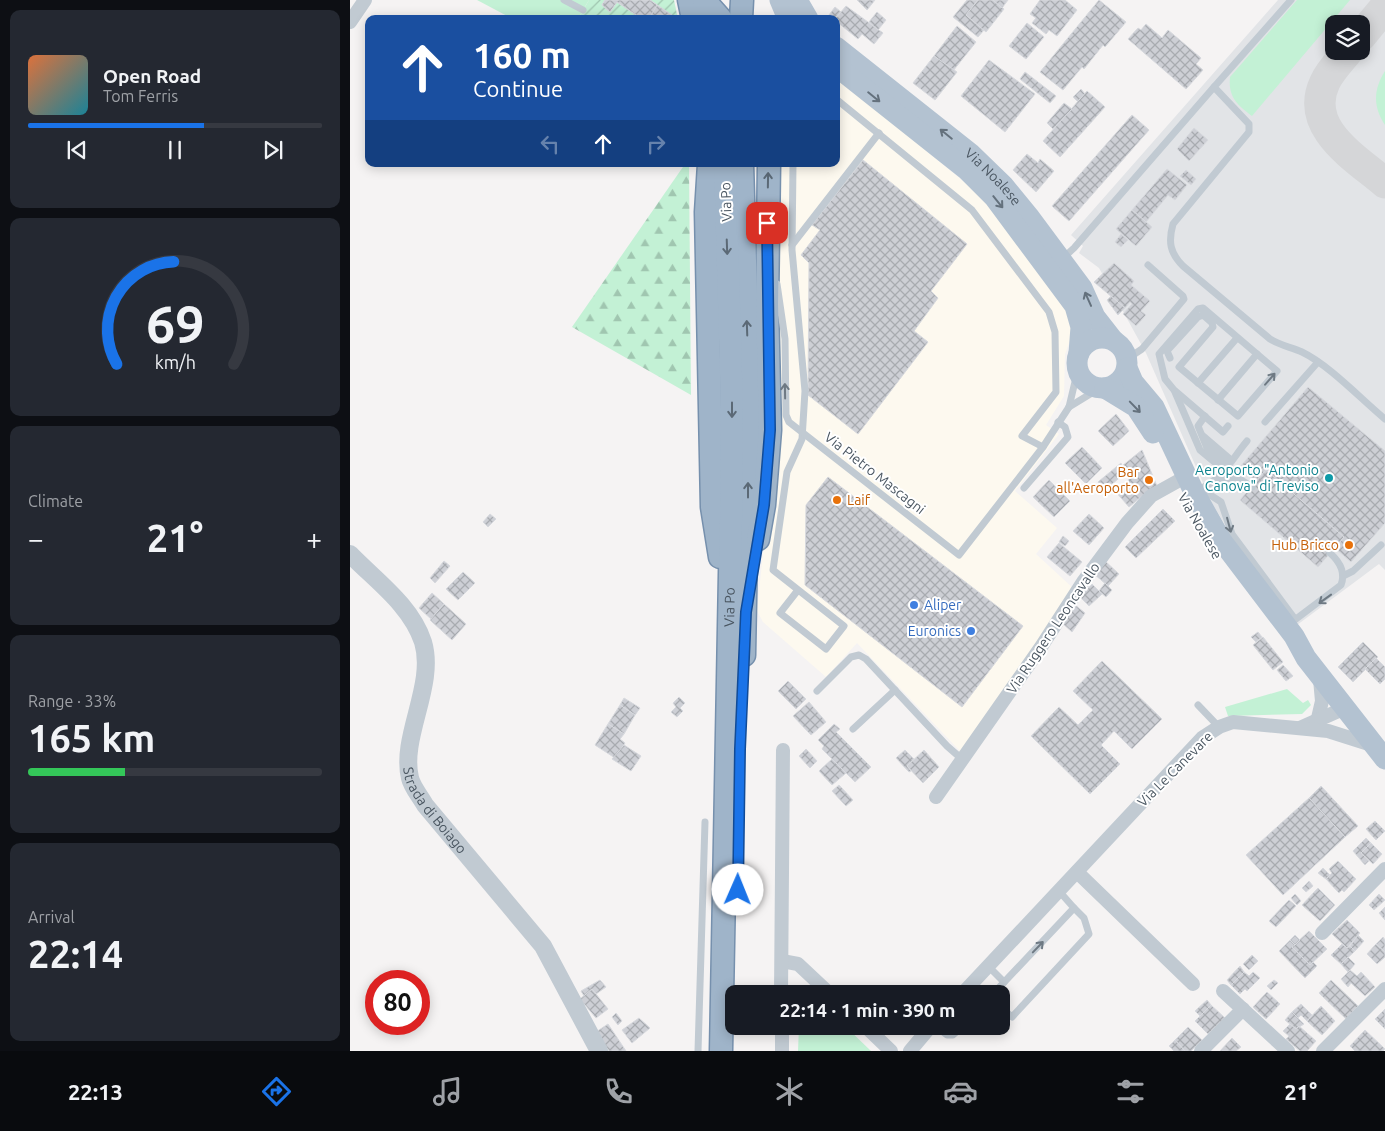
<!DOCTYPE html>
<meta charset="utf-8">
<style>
:root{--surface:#171b24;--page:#242831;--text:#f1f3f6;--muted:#9ea1a6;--line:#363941;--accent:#1a73e8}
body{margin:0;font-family:Ubuntu,sans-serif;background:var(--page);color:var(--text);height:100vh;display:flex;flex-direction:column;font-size:19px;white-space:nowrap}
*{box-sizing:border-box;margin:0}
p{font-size:16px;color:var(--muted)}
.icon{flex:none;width:28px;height:28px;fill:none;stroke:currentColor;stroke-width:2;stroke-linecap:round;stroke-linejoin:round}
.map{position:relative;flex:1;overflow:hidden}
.panel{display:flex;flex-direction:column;gap:10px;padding:10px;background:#0d0f14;width:350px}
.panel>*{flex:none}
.hud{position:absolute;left:15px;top:15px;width:475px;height:152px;border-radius:10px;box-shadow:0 2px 12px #0003;background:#1a4fa0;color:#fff;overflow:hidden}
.controls{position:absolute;left:975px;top:15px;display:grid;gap:10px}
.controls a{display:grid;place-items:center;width:45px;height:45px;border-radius:10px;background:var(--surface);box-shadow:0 2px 12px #0003;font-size:25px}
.speed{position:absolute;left:15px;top:970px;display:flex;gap:10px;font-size:25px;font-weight:700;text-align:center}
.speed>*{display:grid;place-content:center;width:65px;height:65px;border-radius:50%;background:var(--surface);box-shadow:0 2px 12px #0003;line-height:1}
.speed .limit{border:8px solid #d22;background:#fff;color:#111}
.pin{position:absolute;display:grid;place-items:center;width:42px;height:42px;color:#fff;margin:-21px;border-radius:10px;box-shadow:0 2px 8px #0006}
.me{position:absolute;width:55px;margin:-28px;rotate:1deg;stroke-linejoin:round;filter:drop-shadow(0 0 4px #0008)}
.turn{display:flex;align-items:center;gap:18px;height:105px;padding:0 25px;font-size:22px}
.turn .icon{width:65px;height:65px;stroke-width:2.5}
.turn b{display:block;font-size:35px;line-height:42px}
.lanes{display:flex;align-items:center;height:48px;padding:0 25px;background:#0003;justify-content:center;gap:25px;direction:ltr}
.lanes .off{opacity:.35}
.big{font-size:38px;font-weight:700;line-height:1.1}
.panel .card{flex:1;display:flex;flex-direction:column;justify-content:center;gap:8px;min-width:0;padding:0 18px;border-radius:10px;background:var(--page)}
.panel .dial{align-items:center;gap:0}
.dial svg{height:130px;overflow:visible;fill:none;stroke:var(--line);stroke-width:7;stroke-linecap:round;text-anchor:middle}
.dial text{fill:var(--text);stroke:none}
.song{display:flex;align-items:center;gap:15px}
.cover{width:60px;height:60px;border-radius:8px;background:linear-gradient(135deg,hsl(20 70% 55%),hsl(190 70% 35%))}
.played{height:5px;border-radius:2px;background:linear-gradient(90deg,var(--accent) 60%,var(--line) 60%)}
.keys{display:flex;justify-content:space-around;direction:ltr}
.heat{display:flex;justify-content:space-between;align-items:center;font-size:28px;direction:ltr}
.charge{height:8px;border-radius:4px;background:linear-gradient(90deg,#34c759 33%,var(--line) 0)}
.trip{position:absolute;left:375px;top:985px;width:285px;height:50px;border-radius:10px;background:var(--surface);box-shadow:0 2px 12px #0003;font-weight:700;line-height:50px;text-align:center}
.tab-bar{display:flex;height:80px;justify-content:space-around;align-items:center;background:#090b0e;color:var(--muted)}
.tab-bar .icon{width:35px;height:35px}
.tab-bar .active{color:var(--accent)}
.tab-bar b{font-size:22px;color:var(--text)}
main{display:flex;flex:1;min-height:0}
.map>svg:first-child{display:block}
.commercial{fill:#fdf9ef}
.airport{fill:#e2e4e7;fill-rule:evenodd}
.grass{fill:#c3f1d5}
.forest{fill:url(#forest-firs)}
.garden{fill:url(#garden-furrows)}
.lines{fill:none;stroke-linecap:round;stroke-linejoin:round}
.taxiway{stroke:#d5d6d8;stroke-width:31}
.building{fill:url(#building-cross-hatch);stroke:#d7d9de}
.trunk-casing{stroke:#7690ad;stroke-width:25}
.service{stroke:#c1cad2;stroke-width:7}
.minor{stroke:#c1cad2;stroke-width:14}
.tertiary{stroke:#c1cad2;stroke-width:18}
.primary{stroke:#b3c2d1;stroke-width:21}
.trunk{stroke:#9fb4c9;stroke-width:22}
.oneway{stroke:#64717d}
.oneway2{stroke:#5b6976}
.oneway3{stroke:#6e7983}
.route-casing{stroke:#114b97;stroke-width:12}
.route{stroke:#1a73e8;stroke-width:9}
.culture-dot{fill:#0f9aa8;stroke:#fff;stroke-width:2}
.food-dot{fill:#e8710a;stroke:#fff;stroke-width:2}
.shop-dot{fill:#3f7fe0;stroke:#fff;stroke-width:2}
.labels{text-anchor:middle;stroke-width:4;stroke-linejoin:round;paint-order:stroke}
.street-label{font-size:14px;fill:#4a5661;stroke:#fff}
.culture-label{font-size:14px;fill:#0d838f;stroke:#fff;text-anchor:end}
.food-label{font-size:14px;fill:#c56008;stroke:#fff;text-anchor:end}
.shop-label{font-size:14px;fill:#366cbe;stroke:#fff;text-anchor:start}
</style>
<main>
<section class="panel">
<div class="card">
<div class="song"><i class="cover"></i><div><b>Open Road</b><p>Tom Ferris</p></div></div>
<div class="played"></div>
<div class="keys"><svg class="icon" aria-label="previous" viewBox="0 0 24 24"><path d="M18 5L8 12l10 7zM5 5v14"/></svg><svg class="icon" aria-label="pause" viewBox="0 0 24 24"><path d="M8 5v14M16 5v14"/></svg><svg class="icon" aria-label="next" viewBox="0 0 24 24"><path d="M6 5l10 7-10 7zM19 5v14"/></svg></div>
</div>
<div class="card dial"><svg viewBox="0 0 100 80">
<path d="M14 69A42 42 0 1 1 86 69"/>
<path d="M14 69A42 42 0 0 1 49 6" stroke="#1a73e8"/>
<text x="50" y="56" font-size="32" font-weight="700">69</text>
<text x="50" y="72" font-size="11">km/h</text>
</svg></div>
<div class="card"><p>Climate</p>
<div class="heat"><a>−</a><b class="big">21°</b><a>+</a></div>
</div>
<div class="card"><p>Range · 33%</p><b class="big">165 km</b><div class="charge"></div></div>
<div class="card"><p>Arrival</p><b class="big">22:14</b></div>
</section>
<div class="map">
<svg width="1035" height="1051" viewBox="0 0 1035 1051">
<defs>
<pattern id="forest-firs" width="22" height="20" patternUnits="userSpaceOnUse" patternTransform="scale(1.25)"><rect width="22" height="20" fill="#c3f1d5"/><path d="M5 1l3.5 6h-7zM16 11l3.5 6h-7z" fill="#a0c6b0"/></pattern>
<pattern id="garden-furrows" width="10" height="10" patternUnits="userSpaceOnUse" patternTransform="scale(1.25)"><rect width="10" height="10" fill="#c3f1d5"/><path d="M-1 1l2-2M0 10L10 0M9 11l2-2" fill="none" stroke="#a0c6b0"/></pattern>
<pattern id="building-cross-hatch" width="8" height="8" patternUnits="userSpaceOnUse" patternTransform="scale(1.25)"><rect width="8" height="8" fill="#cdcfd5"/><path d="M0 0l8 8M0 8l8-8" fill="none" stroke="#a8abb0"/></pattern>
</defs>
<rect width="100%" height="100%" fill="#f5f3f3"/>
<polygon class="commercial" points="486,77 630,195 715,309 721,322 721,338 715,354 714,396 696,425 709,434 665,491 707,528 686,554 724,589 611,752 507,643 476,677 413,622 407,611 424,447 427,164 486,164"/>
<path class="airport" d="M928,0H1035V570L1029,564L947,625L879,532L861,501L796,353L749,268L729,253L733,246L721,235ZM984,24H1011V51H984Z"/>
<g class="grass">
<polygon points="127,0 239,0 228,19 163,19"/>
<path d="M947,0H1000L902,116C887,105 878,97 880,77Z"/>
<path d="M1035,71V125C1023,107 1023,90 1035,71Z"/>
<polygon points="937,689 953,703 958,700 961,705 952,714 878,716 875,707"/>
<polygon points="449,1026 495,1026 521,1051 448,1051"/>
</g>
<polygon class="forest" points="335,164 339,164 341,395 222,327"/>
<polygon class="garden" points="239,0 324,0 328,19 228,19"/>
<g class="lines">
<g class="taxiway">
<polyline points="1011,36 1035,7"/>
<path d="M998,51C990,61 980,71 975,82C953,128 1006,158 1035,183"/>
</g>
</g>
<g class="building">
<polygon points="255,0 300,0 307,5 299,19 292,19 267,2 260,12 252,5"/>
<polygon points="255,0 300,0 326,18 292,19 267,2 260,12 252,5"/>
<polygon points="507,0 525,0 517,10"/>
<polygon points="617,0 628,0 616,15 634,30 628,37 603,17"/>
<polygon points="628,0 643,0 654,9 636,32 616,15"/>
<polygon points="643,0 658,0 652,8"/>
<polygon points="690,0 715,0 727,10 707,36 699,30 696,34 682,23 686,18 680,14"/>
<polygon points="749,0 776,22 755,47 753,45 734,69 732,67 713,90 690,72"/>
<polygon points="307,5 326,18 299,19"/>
<polygon points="496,6 533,33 524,44 512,34 508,39 486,21 485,19"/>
<polygon points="485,7 491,12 484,19 479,15"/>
<polygon points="527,12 536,20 528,30 519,22"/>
<polygon points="677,23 694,37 676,59 659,46"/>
<polygon points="796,24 812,38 818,30 851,58 846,64 853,70 836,89 778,39 788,28 791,30"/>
<polygon points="607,26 626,42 603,71 584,56"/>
<polygon points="584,56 607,72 585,100 563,83"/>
<polygon points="639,60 685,94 655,132 611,96"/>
<polygon points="675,72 706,96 700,103 670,79"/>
<polygon points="731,89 735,94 728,102 723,97"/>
<polygon points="737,91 755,107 710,157 693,141"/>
<polygon points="714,103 722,109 703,129 697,123"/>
<polygon points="782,115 799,130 719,221 702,206"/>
<polygon points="844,128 858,140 839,161 827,149"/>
<polygon points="677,154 688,163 690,159 704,171 686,192 663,170"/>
<polygon points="513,160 617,244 581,291 588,298 564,331 578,342 508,434 458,395 459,263 451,255 470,230 462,225"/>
<polygon points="817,169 837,185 825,200 818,195 796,222 782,210"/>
<polygon points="836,170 846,179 841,185 830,176"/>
<polygon points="782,210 802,227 786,246 766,229"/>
<polygon points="771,234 778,240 771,247 765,242"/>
<polygon points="764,263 784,281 781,285 800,301 791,311 796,315 786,326 773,314 782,304 780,302 775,308 744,282"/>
<polygon points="761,296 775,308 768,315 757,300"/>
<polygon points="958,387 1035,451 1035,523 1001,562 985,548 994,537 919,473 916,470 906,481 890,467"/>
<polygon points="766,414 779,431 763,446 748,431"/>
<polygon points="732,447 752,468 736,484 715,463"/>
<polygon points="792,450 807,486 799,490 779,507 765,491 779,480 772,466"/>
<polygon points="771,463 775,473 754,491 748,482"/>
<polygon points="916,470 994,537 968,567 890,500"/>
<polygon points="478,477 673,626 612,707 455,585 456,505"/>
<polygon points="699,480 720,501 704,517 683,497"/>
<polygon points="813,509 825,521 786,558 775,547"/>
<polygon points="140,514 146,519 138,527 133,522"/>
<polygon points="739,514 754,528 739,545 723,531"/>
<polygon points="713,536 719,541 715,546 709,542"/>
<polygon points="709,543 732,562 720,576 697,557"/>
<polygon points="754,560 769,574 758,586 743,573"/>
<polygon points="94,561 100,566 85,583 80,578"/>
<polygon points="113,572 125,583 108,600 96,589"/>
<polygon points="755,583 762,590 756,597 749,591"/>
<polygon points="742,584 752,594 739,606 730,597"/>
<polygon points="82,593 94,604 81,619 69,608"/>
<polygon points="94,604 116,624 102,640 80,620"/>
<polygon points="724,604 735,613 722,632 711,622"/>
<polygon points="908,632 912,637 906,642 901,637"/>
<polygon points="913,637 933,662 923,670 903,645"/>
<polygon points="1013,642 1028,657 1003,682 988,667"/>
<polygon points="1026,658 1035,667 1035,679 1030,684 1015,669"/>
<polygon points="752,661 812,719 782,749 764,731 751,745 770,764 740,794 681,736 709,707 728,725 743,710 723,691"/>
<polygon points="933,665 943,676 936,681 927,670"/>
<polygon points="438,681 456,699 446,709 428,691"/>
<polygon points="329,697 335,703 330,708 333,711 327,717 321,712 326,707 323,703"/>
<polygon points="274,698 290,708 285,715 270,705"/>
<polygon points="459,702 476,722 461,735 443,716"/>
<polygon points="270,705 285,715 274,734 258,724"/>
<polygon points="258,724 274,734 270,739 275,743 265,758 245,745"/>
<polygon points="484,724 490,729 486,732 521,767 505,782 472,749 474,746 468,740"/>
<polygon points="274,745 291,756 281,771 262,759"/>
<polygon points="456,749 467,761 460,768 449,756"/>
<polygon points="555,750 564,759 557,766 561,771 559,772 546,758"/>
<polygon points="574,750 589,767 573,783 557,766"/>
<polygon points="482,759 496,773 482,785 469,771"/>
<polygon points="489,785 503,800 496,806 482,791"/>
<polygon points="971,786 1008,826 995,837 959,798"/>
<polygon points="959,798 995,837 933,895 896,855"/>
<polygon points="1025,821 1035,831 1026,840 1016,829"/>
<polygon points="1016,838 1021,843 1011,853 1019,861 1015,865 1003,851"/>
<polygon points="1021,843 1032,854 1023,864 1011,853"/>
<polygon points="988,861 1006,879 994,892 992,890 989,893 976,879 982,873 979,869"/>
<polygon points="973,868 980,875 976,879 968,873"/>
<polygon points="959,881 963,886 956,892 952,888"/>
<polygon points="968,888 985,905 970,921 952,905"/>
<polygon points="945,894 951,901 947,905 941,898"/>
<polygon points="1029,894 1035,900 1024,910 1019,905"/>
<polygon points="939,900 946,906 926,927 919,921"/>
<polygon points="1035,907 1035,920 1029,913"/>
<polygon points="997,920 1010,933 997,948 982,934"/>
<polygon points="959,931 977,949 960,965 942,947"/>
<polygon points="945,935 950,940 945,945 940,940"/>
<polygon points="1008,935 1014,941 1005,951 1000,946"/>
<polygon points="1033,937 1035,940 1035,952 1026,944"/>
<polygon points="940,940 945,945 942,947 960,965 963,962 967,966 955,978 929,951"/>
<polygon points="992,944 997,948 1000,946 1005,951 991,964 981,955"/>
<polygon points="1026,944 1035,952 1035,957 1027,964 1017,954"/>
<polygon points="902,955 908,961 899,970 893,964"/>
<polygon points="998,957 1005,964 998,972 991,964"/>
<polygon points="890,966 894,972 881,985 877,980"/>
<polygon points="1000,970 1007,976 1011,972 1025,987 1015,996 1001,983 998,987 991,979"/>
<polygon points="894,972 899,976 903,972 910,978 897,991 895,989 890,994 881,985"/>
<polygon points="250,980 256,987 246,994 242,989 234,996 231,991"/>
<polygon points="924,980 928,983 921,990 917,986"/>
<polygon points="981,980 1008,1006 996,1019 969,993"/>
<polygon points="242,989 258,1009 246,1018 230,999"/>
<polygon points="917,992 930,1004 916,1019 903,1007"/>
<polygon points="857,1000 861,1005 850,1016 845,1011"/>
<polygon points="951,1004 962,1015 957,1021 951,1015 948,1018 942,1012"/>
<polygon points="861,1005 875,1018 858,1034 845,1021"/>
<polygon points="971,1006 985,1021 972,1035 957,1021"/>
<polygon points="1035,1009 1035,1029 1025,1019"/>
<polygon points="942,1012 954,1024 946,1029 935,1020"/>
<polygon points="266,1013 272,1021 268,1025 262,1017"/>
<polygon points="289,1018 300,1028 282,1043 272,1030"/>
<polygon points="258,1024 276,1051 259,1051 246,1032"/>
<polygon points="940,1024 946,1029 949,1026 966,1041 957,1051 950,1051 936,1039 939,1036 933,1031"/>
<polygon points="838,1027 852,1040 841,1051 835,1051 825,1040"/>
<polygon points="1015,1030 1035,1049 1033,1051 1005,1051 1000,1046"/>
<polygon points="882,1038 891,1047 886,1051 870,1051"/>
<polygon points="825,1040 835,1051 824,1051 819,1046"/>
</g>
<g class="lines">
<defs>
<g id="trunk">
<polyline points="339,0 343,19"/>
<polyline points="354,0 371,19"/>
<polyline points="391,19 392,0"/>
<polyline points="359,164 356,212 362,507 370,557"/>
<polyline points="392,164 399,390 394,655"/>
<polyline points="408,539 414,505 420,430 417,304 419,164"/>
<path id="s3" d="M371,1051L382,468L381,373L375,164"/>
</g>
</defs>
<use href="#trunk" class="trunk-casing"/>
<g class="service">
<polyline points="214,0 233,10"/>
<path d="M941,0L864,87L899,124V132L823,224C818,242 820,253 833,266L920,339C931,346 941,347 952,352C979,365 1011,399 1035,419"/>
<polyline points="486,99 622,210 699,312 705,332 706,392 672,436 693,447"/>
<polyline points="443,164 442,250 455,391 452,439 437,472 423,570 494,626 476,649 430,613 448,590"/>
<polyline points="442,245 529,133"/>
<polyline points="712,259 724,248 864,87"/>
<polyline points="427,284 435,339 436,415 439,422 609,555 693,447 719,407 728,369"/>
<polyline points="777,356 783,355 792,349 834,299 833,296 798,265"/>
<polyline points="820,358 817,351 848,317 853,315 862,323 863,327 829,367 888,416 927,371 853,308 848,309 809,354 815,379 824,390 873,432 878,426"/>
<polyline points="848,383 887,338"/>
<polyline points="825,392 850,450 868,465 872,476"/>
<polyline points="868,400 907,354"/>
<polyline points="719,407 750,388"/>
<polyline points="855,416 848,426 857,448 877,465"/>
<polyline points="915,422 968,362"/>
<polyline points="853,436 881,460"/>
<polyline points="870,479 888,478 902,487"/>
<polyline points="674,488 718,437 715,427 708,422"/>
<path d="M850,489C874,478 881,460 897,441"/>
<polyline points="851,489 871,502 882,534 945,619"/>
<polyline points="993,576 1003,571 1031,545"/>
<path d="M942,622L991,585C996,572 990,562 980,553"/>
<polyline points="467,691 501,657 509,655 516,659 597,746 613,760"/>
<polyline points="848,705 869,727"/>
<polyline points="503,729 545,690"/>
<polyline points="638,966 654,982"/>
<polyline points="643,994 724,908 709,891"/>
<polyline points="651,1007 662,1017 739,934 734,918 724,908"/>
<polyline points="585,1026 597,1035 603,1035 613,1026"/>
<polyline points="348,1051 355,822"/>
</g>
<g class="minor">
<polyline points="0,22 15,0"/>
<polyline points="968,718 972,701 970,679"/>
<polyline points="950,728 995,708"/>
<polyline points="586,797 691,647 733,582 777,523 801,496 837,476"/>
<polyline points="727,872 843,984"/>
<polyline points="972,933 1035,869"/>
<polyline points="432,961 448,964 480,994"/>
<polyline points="873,991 938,1051"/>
<polyline points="431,994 433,750"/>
<polyline points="612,994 852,738 869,727 883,722 978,731 1022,745"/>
<polyline points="515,1026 541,1051"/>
<polyline points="432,1051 432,1026"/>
<polyline points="560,1051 581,1026"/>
<polyline points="851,1051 893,1009"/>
<polyline points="973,1051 1035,989"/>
</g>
<path class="tertiary" id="s1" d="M0,554C25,580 61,605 73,642C86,685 50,737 60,778C62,787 70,796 75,805L193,946L249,1051"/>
<g class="primary">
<polyline points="430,0 438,19"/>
<polyline points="447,0 458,19"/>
<path id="s2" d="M486,47L621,154L653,185L680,218L732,288L745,317L763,340"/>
<polyline points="486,66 617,170 644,197 725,306 731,327 729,353"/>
<circle cx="752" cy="363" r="25"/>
<polyline points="777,368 783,382 804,407 844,492 871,540 944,636 956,658 1035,759"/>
<polyline points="755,388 786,407 803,433"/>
</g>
<use href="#trunk" class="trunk"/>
</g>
<defs><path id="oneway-shaft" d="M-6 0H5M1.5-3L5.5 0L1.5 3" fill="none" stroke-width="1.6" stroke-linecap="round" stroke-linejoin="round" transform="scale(1.25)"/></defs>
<g class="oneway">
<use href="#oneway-shaft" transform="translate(524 97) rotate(39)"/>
<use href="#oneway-shaft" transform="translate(596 134) rotate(-141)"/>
<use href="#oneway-shaft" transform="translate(648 202) rotate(51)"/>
<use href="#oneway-shaft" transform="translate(738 299) rotate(-114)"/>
<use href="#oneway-shaft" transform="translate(785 407) rotate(46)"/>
</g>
<g class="oneway2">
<use href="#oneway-shaft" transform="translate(418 180) rotate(-89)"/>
<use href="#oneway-shaft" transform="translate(377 247) rotate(88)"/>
<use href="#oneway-shaft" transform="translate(397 328) rotate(-92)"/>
<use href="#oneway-shaft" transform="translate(382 410) rotate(90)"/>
<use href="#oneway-shaft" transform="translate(398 490) rotate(-90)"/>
</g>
<g class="oneway3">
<use href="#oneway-shaft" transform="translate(920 379) rotate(-49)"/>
<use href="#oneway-shaft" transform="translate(435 391) rotate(-91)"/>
<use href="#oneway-shaft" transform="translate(879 525) rotate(75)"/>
<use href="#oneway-shaft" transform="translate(975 599) rotate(144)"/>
<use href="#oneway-shaft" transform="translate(688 947) rotate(-46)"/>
</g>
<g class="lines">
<defs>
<polyline id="route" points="388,890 390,749 396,612 414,505 420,430 417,223"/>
</defs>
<use href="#route" class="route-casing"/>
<use href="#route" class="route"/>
</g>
<circle class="culture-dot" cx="979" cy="478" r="5"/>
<g class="food-dot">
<circle cx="799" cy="480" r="5"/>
<circle cx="487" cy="500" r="5"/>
<circle cx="999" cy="545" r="5"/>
</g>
<g class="shop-dot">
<circle cx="564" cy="605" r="5"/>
<circle cx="621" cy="631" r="5"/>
</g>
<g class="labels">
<g class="street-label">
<text dy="5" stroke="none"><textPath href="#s2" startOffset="204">Via Noalese</textPath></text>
<text transform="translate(376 202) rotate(-92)" y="5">Via Po</text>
<text transform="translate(525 473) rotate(38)" y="5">Via Pietro Mascagni</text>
<text transform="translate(850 526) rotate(60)" y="5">Via Noalese</text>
<text dy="5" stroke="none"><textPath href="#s3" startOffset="444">Via Po</textPath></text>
<text transform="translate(703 628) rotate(-56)" y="5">Via Ruggero Leoncavallo</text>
<text transform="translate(825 769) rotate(-45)" y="5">Via Le Canevare</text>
<text dy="5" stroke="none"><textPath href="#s1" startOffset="294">Strada di Boiago</textPath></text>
</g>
<g class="culture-label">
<text x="969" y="475">Aeroporto "Antonio<tspan x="969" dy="16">Canova" di Treviso</tspan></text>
</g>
<g class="food-label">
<text x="789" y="477">Bar<tspan x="789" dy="16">all'Aeroporto</tspan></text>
<text x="497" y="505" text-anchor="start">Laif</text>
<text x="989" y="550">Hub Bricco</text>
</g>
<g class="shop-label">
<text x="574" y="610">Aliper</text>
<text x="611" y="636" text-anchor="end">Euronics</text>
</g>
</g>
</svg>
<div class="controls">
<a><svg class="icon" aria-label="layers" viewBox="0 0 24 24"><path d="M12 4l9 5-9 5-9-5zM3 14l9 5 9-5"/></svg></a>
</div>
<div class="speed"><div class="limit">80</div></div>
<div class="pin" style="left:417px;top:223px;background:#d93025"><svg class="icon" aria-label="arrive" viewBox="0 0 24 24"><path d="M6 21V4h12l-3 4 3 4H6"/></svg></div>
<svg class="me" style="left:388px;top:890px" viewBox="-20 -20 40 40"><circle r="19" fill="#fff"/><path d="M0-13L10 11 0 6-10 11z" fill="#1a73e8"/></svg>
<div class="trip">22:14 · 1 min · 390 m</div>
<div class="hud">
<div class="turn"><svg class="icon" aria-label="ahead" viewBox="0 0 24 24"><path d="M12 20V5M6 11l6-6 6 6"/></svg><div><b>160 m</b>Continue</div></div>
<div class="lanes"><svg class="icon off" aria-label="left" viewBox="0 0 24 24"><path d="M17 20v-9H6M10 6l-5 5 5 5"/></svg><svg class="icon" aria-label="ahead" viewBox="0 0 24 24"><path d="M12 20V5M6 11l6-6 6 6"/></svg><svg class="icon off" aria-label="right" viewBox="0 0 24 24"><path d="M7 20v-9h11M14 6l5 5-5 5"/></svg></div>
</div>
</div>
</main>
<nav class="tab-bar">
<b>22:13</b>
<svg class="icon active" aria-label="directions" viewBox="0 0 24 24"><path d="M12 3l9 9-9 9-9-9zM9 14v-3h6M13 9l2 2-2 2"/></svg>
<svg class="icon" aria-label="music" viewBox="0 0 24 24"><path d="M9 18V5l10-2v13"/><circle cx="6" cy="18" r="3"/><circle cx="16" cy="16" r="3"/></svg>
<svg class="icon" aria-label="phone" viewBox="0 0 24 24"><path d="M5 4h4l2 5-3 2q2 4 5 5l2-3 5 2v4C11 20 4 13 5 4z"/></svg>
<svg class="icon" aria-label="climate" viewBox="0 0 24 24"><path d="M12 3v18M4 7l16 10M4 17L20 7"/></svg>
<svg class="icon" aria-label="car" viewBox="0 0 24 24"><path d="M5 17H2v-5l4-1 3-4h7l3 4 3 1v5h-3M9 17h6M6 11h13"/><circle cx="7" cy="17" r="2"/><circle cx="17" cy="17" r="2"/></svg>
<svg class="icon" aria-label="filters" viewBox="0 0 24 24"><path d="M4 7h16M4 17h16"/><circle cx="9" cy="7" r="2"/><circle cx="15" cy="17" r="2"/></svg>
<b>21°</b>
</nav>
